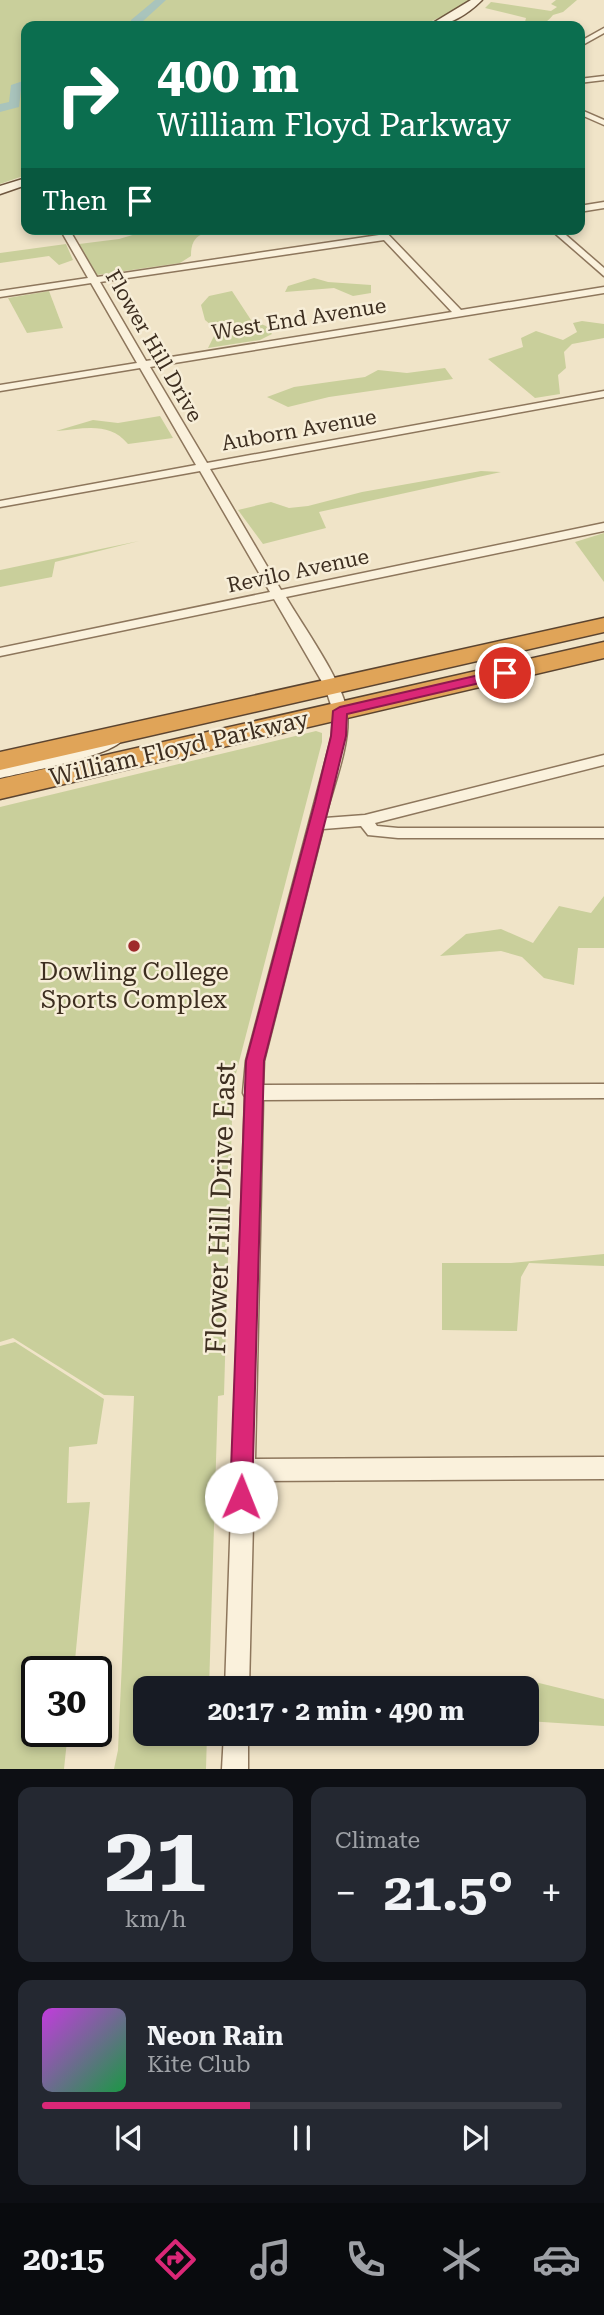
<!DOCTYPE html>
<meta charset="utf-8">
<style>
:root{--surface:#171b24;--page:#242831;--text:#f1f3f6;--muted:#9ea1a6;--line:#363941;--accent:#db2777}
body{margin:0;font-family:"Roboto Serif",serif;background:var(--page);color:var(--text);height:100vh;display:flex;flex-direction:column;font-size:26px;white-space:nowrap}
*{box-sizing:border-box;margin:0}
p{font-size:23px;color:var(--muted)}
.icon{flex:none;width:38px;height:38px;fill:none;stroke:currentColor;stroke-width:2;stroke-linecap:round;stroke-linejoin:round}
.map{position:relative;height:1769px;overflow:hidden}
.sheet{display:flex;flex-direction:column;gap:18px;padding:18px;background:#0d0f14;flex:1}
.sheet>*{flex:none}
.guide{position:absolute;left:21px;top:21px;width:564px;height:214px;border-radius:14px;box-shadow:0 4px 10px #0003;background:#0b6e4f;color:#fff;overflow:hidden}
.speed{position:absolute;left:21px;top:1656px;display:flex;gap:14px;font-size:35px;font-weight:700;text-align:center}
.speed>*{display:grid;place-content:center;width:91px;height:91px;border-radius:50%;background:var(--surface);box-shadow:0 4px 10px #0003;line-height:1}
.speed .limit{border:4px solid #111;border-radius:10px;background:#fff;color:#111}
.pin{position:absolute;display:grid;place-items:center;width:60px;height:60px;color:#fff;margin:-30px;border:4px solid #fff;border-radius:50%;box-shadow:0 2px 7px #0007}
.me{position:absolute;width:77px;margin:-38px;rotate:1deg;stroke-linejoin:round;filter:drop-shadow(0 0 5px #0008)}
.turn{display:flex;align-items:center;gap:24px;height:147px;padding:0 21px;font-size:32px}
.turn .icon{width:91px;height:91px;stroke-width:2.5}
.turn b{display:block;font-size:49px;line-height:60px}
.then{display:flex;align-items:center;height:66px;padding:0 21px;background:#0003;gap:14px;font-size:26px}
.big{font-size:52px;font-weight:700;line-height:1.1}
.sheet .card{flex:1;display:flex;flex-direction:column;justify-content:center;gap:10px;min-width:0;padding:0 24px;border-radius:14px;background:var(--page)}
.sheet .dial{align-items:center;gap:0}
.dial b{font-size:91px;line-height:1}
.song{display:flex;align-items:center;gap:21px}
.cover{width:84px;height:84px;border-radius:10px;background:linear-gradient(135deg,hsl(290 70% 55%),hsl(140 70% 35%))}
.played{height:7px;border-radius:4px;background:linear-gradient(90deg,var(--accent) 40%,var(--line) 40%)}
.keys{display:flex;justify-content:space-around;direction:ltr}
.heat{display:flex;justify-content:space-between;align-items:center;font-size:38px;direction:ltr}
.sheet .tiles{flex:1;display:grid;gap:18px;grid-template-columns:1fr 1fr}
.card:last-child{grid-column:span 2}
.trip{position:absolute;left:133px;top:1676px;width:406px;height:70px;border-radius:14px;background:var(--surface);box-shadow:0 4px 10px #0003;font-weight:700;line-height:70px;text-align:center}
.menu{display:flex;height:112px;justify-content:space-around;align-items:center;background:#090b0e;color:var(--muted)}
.menu .icon{width:49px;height:49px}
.menu .active{color:var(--accent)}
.menu b{font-size:32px;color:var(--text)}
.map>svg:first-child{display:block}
.green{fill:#c9cf9b}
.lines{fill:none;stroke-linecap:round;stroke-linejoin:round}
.river{fill:#a9c4bc;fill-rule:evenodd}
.street-casing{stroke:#8d765c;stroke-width:3}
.secondary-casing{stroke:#6f573f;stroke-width:3}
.highway-casing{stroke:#5b4430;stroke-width:3}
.street{fill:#faf1dc;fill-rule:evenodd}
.secondary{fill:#faf1dc;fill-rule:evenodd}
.highway{fill:#e0a458;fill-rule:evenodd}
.route{fill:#db2777;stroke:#8e194d;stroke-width:2}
.poi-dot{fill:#9e2a2b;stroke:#f7eed8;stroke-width:2.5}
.labels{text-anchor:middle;stroke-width:5;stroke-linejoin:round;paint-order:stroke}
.far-street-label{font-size:21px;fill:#3d2e20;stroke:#f7eed8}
.street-label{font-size:24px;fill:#3d2e20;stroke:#f7eed8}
.poi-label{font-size:24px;fill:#3d2e20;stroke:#f7eed8}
.near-street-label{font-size:28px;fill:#3d2e20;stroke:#f7eed8}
</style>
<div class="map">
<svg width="604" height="1769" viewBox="0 0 604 1769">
<rect width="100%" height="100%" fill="#f0e4c8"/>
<g class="green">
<polygon points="0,0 469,0 460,8 421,26 26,26 26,175 0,184"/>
<path d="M556,0H577L563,12L553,15C543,29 526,26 510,26L525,22L526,18L485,8L491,2L551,11L557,7L551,4Z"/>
<path d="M153,229H227C206,233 191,231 191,256L180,263L97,275L79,244L119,239Z"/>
<polygon points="66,244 73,260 59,265 49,256 0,263 0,253"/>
<polygon points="314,278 328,282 371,285 371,293 353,296 334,288 285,292 288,286"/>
<polygon points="49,291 63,328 27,333 8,298"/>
<polygon points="232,291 251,320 266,326 272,334 260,340 208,348 217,330 205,320 201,305 209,296"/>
<polygon points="582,321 604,324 604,338 572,344 564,352 566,368 558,375 560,394 535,398 488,359 523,347 521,338 536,331 563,340 577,332 573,323"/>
<polygon points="445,368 453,379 329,397 288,407 267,397 294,387 365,377 378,370 407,373"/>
<path d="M160,416L173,438L128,444C109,421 83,429 56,431L93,420L118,423Z"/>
<polygon points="481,471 501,472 319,512 326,528 263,544 238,510 271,502 289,508 308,506 362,492"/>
<polygon points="604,533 604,582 575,542"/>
<polygon points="139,541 55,562 52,577 0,587 0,570"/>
<polygon points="316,731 322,733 322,742 233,1085 224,1395 218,1396 209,1689 145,1689 145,1734 207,1734 206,1769 114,1769 118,1750 134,1396 104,1395 13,1338 0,1342 0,807"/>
<polygon points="604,896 604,948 578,948 574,985 544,978 522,957 501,951 440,956 466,934 501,929 533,943 559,906 591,913"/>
<polygon points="604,1254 604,1266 529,1263 521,1277 517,1331 442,1330 442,1263 511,1263"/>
<polygon points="15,1342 104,1399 97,1444 69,1447 67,1503 90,1502 74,1671 37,1671 37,1731 68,1731 64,1769 0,1769 0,1346"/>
<polygon points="535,1682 604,1699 604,1726 527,1721 527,1689 517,1689"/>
</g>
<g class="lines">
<g class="river">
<polygon points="155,0 166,0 142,22 147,26 131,24 131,20"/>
<polygon points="26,80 26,88 21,90 19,107 0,112 0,104 9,102 11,85"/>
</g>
<defs>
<g id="street">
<polygon points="604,28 604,33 579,47 579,42"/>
<polygon points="604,76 604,80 579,83 579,79"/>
<polygon points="579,109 604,120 604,125 579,114"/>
<polygon points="604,202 604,208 579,212 579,206"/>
<path d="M60,229H69L97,277L379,235L376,231L383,229L461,310L604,287V293L150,367L207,463L604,391V397L210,469L281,590L604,523V531L286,597C302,625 343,681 347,712C351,743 333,787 325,818L365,815L604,755V765L375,823L377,826L398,828H604V838H398L368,835L361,826L323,829L264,1061L263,1085L604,1084V1098L263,1100L255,1459L604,1457V1479L254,1481L249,1689H225L245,1097L243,1093L246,1061L332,736L333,711L325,687L274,599L0,656V648L270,592L200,471L0,507V501L196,465L140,368L0,391V385L137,363L91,283L0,297V291L88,278ZM384,240L452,312L146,361L100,282Z"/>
<polygon points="550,229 559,229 604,268 604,276"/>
<polygon points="224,1734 248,1734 248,1769 222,1769"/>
</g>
<g id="secondary">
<path d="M471,0H482C468,14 448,27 428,26Z"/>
<polygon points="26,178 26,185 0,194 0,186"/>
<path d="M112,733L119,735L122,740C112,756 22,773 0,778V764L85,744Z"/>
</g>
<g id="highway">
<polygon points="604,618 604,632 0,770 0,752"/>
<polygon points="604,642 604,658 0,799 0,779"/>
</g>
</defs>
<use href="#street" class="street-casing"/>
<use href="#secondary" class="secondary-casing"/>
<use href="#highway" class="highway-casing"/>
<use href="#street" class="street"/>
<use href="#secondary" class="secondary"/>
<use href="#highway" class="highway"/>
</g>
<polygon class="route" points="505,669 512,673 510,676 347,714 346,736 330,802 264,1061 252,1497 249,1505 241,1508 233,1505 230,1497 246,1061 315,802 331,736 333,711 340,707"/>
<circle class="poi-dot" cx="134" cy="946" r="7"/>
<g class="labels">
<g class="far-street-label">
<text transform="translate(299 319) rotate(-9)" y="7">West End Avenue</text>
<text transform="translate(154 346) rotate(60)" y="7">Flower Hill Drive</text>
<text transform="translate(299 430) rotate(-10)" y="7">Auborn Avenue</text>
<text transform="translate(298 571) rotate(-12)" y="7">Revilo Avenue</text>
</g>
<g class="street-label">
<text transform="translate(179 748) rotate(-13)" y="8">William Floyd Parkway</text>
</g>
<g class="poi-label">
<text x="134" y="980">Dowling College<tspan x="134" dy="28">Sports Complex</tspan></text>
</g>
<g class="near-street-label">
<text transform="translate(220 1208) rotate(-88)" y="10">Flower Hill Drive East</text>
</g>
</g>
</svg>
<div class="speed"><div class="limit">30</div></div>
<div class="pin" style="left:505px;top:673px;background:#d93025"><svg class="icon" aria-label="arrive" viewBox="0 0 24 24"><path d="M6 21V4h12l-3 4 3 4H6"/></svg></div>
<svg class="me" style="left:241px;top:1497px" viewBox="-20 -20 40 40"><circle r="19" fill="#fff"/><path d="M0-13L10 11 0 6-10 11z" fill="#db2777"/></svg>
<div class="trip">20:17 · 2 min · 490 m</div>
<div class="guide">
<div class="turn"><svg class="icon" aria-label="right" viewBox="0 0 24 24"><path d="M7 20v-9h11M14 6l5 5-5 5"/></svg><div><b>400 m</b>William Floyd Parkway</div></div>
<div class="then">Then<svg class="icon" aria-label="arrive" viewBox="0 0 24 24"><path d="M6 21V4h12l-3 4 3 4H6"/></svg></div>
</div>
</div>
<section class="sheet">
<div class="tiles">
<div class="card dial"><b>21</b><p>km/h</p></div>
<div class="card"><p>Climate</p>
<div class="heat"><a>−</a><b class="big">21.5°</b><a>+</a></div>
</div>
<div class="card">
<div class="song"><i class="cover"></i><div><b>Neon Rain</b><p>Kite Club</p></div></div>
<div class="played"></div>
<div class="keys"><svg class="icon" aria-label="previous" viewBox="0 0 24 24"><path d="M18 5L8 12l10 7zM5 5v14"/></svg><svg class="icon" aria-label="pause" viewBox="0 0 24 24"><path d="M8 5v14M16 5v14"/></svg><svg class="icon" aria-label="next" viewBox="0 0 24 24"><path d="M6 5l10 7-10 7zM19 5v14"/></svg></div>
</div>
</div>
</section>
<nav class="menu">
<b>20:15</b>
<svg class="icon active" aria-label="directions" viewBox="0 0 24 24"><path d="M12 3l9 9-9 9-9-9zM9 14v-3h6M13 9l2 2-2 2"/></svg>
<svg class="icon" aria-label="music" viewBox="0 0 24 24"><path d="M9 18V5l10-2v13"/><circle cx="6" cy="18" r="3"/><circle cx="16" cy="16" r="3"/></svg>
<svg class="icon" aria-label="phone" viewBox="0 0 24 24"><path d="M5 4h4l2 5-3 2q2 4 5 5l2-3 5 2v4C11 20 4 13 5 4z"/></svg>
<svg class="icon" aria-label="climate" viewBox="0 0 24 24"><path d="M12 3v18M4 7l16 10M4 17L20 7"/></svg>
<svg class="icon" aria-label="car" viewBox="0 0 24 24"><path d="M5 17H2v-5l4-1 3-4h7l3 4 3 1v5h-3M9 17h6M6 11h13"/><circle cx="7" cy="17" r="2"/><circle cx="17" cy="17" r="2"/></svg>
</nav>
